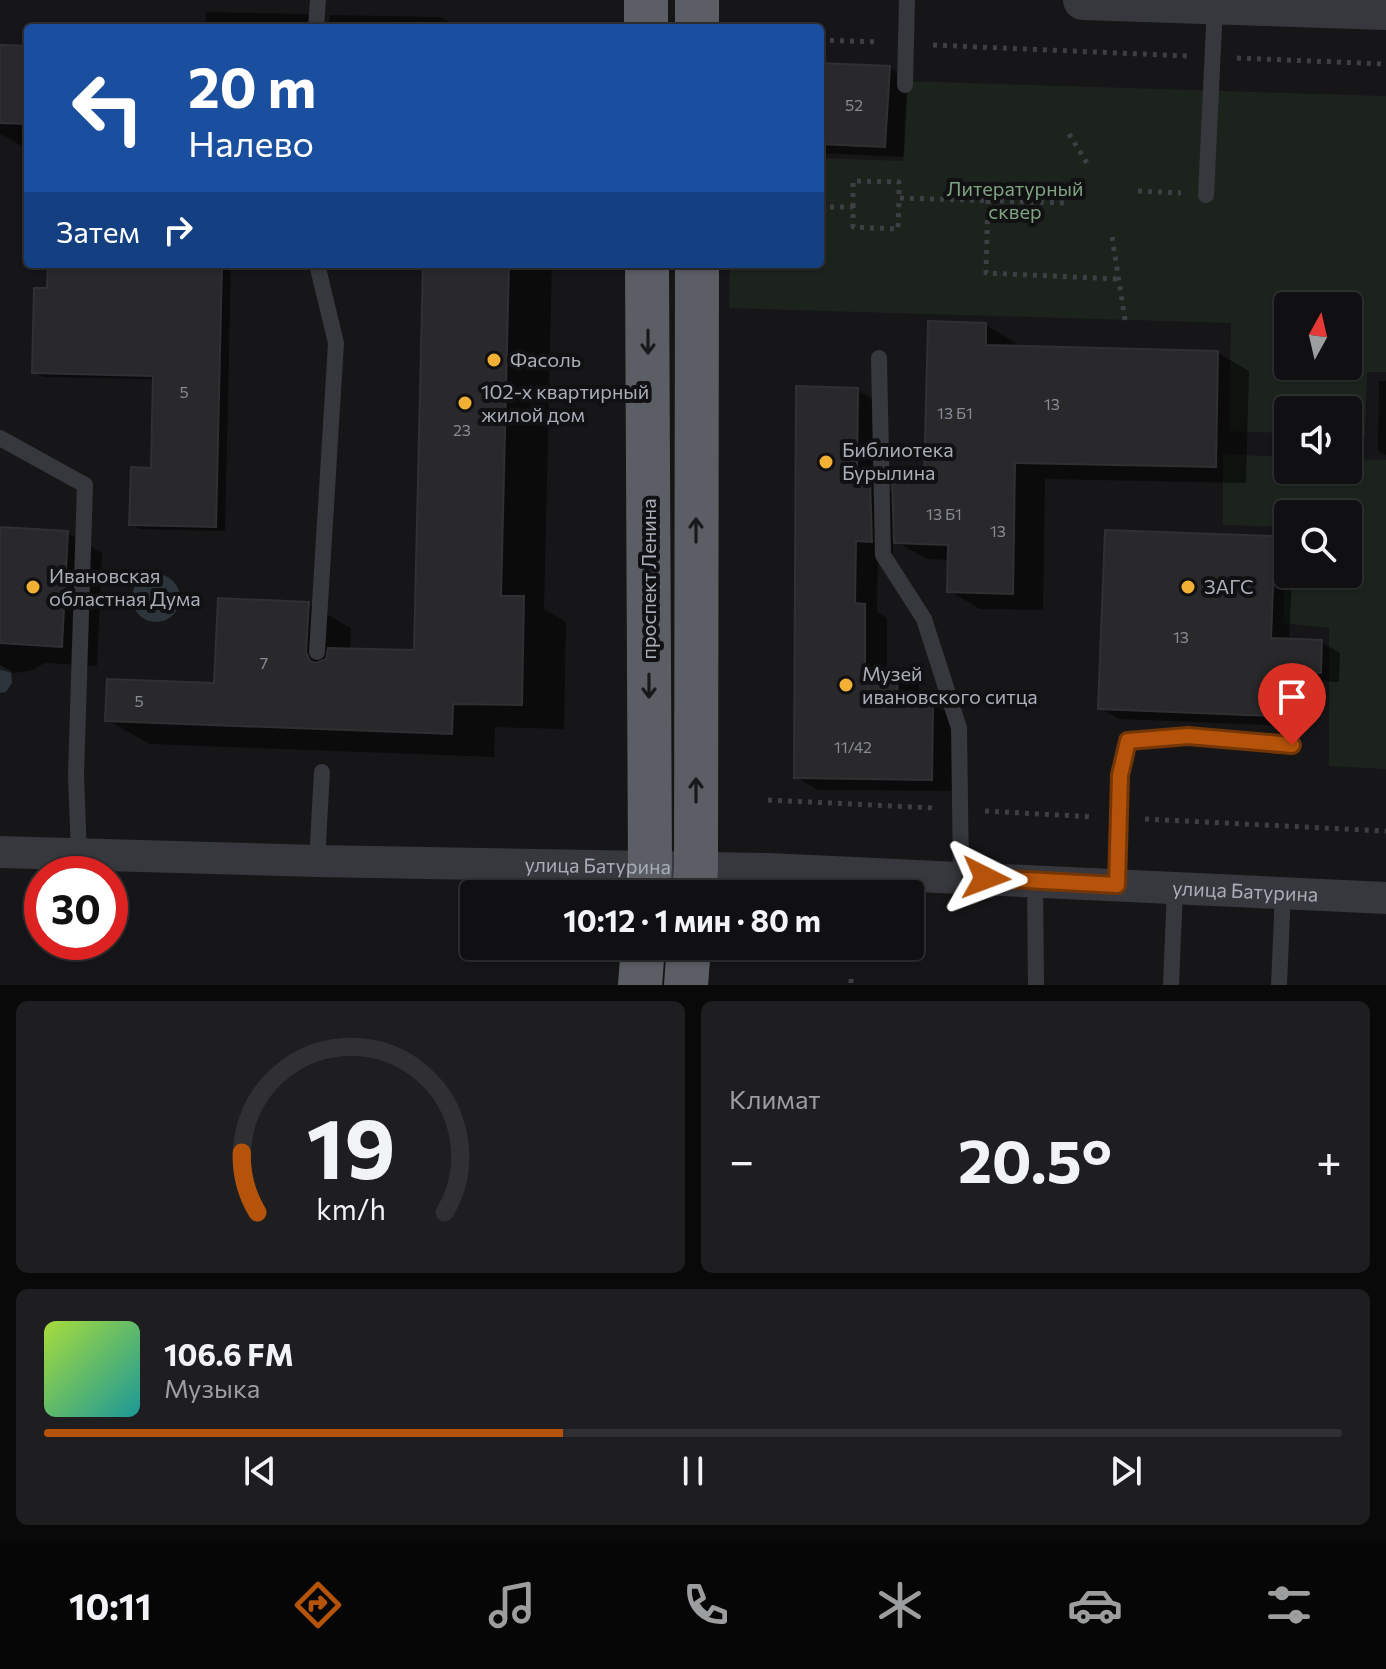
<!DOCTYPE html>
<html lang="ru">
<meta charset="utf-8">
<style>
:root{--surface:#101012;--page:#1e1e20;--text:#f1f3f6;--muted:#9c9d9f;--line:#303032;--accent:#b45309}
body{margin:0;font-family:Commissioner,sans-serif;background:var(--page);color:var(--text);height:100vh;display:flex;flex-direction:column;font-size:30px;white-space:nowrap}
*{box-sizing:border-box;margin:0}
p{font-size:26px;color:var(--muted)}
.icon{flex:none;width:44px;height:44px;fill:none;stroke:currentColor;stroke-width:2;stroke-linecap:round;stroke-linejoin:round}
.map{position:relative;height:985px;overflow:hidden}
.details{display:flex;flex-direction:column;gap:16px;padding:16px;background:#09090a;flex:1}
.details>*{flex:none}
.banner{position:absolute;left:24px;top:24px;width:800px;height:244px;border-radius:8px;box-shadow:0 2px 6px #0004,0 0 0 2px var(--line);background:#1a4fa0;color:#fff;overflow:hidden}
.needle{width:52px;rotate:8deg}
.tools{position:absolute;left:1274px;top:292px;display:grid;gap:16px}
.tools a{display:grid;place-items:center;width:88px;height:88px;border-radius:8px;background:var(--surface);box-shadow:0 2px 6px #0004,0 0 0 2px var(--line);font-size:40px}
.speed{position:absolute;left:24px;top:856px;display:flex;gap:16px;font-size:40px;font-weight:700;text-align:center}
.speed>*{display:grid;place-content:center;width:104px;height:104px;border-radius:50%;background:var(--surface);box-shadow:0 2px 6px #0004,0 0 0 2px var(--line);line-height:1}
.speed .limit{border:12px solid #d22;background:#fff;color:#111}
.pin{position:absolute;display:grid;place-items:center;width:68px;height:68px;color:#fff;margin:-82px -34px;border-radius:50% 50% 50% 0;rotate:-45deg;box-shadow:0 0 8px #0007}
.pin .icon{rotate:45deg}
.me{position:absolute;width:88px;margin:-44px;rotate:93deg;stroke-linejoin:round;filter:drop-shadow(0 0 6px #0008)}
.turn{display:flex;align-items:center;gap:28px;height:168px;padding:0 32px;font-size:36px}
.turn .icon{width:104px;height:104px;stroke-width:2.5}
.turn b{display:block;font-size:56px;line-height:68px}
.then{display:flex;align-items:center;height:76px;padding:0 32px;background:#0003;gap:16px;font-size:30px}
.big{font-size:60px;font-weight:700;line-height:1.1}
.details .widget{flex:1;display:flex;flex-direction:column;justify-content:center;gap:12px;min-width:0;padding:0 28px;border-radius:12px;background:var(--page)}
.details .dial{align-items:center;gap:0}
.dial svg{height:208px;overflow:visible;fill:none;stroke:var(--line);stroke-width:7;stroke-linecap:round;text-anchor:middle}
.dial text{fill:var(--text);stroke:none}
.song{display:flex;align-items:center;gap:24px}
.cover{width:96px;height:96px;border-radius:12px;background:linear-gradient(135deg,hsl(80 70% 55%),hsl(180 70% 35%))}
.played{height:8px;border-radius:4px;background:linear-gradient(90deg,var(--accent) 40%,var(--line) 40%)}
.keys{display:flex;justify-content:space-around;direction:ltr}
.heat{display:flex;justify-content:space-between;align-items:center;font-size:44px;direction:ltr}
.details .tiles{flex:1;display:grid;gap:16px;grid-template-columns:1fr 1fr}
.widget:last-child{grid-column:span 2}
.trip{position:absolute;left:460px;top:880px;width:464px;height:80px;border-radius:8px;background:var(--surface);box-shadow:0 2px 6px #0004,0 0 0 2px var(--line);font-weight:700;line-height:80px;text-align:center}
.tabs{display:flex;height:128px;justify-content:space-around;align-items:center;background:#060607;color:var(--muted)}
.tabs .icon{width:56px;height:56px}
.tabs .on{color:var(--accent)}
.tabs b{font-size:36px;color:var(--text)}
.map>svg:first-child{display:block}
.green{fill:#1c231d;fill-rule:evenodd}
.water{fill:#2c353c}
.shadow{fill:#0007}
.building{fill:#29292c;stroke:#303034;stroke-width:2}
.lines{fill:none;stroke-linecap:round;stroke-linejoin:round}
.path{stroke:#3d3f44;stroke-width:5;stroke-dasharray:4 6;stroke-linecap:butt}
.service{stroke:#37383d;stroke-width:16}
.minor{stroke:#37383d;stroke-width:32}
.tertiary{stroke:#37383d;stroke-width:40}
.trunk{stroke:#5b5e65;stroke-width:44}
.oneway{stroke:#18191b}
.route-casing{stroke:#753606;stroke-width:20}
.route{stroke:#b45309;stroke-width:14}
.poi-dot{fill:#f2b134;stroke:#111113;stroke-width:3}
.labels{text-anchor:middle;stroke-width:8;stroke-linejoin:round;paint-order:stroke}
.number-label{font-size:16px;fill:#888b94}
.park-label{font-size:20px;fill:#7fa381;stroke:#111113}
.poi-label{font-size:20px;fill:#a8adb8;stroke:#111113;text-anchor:start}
.street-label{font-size:20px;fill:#a8adb8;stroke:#111113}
</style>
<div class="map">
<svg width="1386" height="985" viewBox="0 0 1386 985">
<rect width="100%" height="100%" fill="#161618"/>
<g class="green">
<path d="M906,81L1386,96V372H1367L1365,436L1348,435V410H1288V433L1229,431L1231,323L729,308L730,264H820V158L903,161ZM1288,306H1348V366H1288Z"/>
<path d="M1223,454L1288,457V470H1348V459L1386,460V769L1329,766V628L1284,623L1285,527L1223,525ZM1288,514H1348V574H1288Z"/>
</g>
<g class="water">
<circle cx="156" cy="598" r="24"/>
<polygon points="0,665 11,671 12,683 6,692 0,693"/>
</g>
<g class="shadow">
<polygon points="206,12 306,14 328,27 330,15 440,17 459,28 205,28"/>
<polygon points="0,47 28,48 28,146 22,146 0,134"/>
<polygon points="820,65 889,68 908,79 904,157 820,153"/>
<polygon points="50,264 231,264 225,531 140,529 131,524 153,470 155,379 43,377 34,372 49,289"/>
<polygon points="425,264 552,264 544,609 566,622 564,729 495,727 494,757 150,744 107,720 216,685 308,604 351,628 350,650 416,652"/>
<polygon points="986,325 1016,343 1016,348 1218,353 1249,371 1246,483 1045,479 1043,610 980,609 949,591 949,560 927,559 893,540 893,553 878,553 877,612 887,618 887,671 897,671 919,684 919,704 932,704 954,716 953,791 818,790 796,777 857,390 879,403 878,485 895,495 926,484"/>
<polygon points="1379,381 1386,381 1386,455 1378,451"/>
<polygon points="0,529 67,533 102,553 97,666 45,663 30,671 14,673 0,670"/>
<polygon points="1274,538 1288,546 1288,574 1292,574 1289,640 1321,642 1340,653 1339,682 1292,680 1290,726 1119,719 1100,708"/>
</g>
<g class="building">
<polygon points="0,45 28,46 28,124 0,123"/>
<polygon points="820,63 890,66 885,147 820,144"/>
<polygon points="48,264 222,264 216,527 129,525 131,467 151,468 153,376 32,373 34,288 47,288"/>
<polygon points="423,264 509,264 501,596 524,596 522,705 453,704 452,734 105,721 107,679 214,683 218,598 309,602 306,652 310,661 316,663 326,659 328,648 414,650"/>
<polygon points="928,321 986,323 986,345 1218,351 1216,467 1015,463 1013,594 947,592 948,545 894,543 892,480 924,482"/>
<polygon points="796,386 858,388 857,478 870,478 872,542 856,541 855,603 865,604 865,668 898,669 897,702 933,702 932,780 794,778"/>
<polygon points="0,527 68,531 62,647 0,643"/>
<polygon points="1105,530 1275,536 1271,638 1322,640 1321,673 1273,671 1271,716 1098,709"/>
</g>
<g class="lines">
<g class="path">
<polyline points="820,40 879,42"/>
<polyline points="933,45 1187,56"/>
<polyline points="1237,58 1386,64"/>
<polyline points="1069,134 1090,168"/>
<polyline points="1138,191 1181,193"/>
<polyline points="988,200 986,273 1118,279"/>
<polyline points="820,207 853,207 853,227 898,229 899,198 1067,203"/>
<polyline points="853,207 853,181 899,182 899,198"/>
<polyline points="1112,237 1125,320"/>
<polyline points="768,800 935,808"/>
<polyline points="985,811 1095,817"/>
<polyline points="1145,819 1386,831"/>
<polyline points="851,979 851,985"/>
</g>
<g class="service">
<polyline points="316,28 318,0"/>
<polyline points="905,85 907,0"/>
<polyline points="1206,195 1215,5"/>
<polyline points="317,264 336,343 317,652"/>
<polyline points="879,358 883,555 924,619 959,728 961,876"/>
<polyline points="0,438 85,485 76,775 79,855"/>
<polyline points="317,861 322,772"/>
<polyline points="1035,880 1036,985"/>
<polyline points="1117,885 1120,775 1128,741 1188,736 1292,745"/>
<polyline points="1171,985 1175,888"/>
<polyline points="1279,985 1283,893"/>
</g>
<path class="minor" id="s1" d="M0,852L317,861L769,869L1386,898"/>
<polyline class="tertiary" points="1083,0 1386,10"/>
<g class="trunk">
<polyline points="646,0 646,28"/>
<polyline points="697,28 697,0"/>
<polyline points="647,264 650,867 648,894"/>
<polyline points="694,894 696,868 697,264"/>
<polyline points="640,985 643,946"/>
<polyline points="686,985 689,946"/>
</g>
</g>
<defs><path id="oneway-shaft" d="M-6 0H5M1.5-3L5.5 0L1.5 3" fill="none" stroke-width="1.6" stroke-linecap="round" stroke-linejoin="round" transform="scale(2)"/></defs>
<g class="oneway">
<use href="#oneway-shaft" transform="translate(648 342) rotate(90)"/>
<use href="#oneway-shaft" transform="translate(696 530) rotate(-90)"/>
<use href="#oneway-shaft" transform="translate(649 686) rotate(90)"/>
<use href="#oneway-shaft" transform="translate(696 790) rotate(-90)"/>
</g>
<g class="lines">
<defs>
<polyline id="route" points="986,878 1117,885 1120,775 1128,741 1188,736 1292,745"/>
</defs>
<use href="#route" class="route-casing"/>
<use href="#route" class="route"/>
</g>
<g class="poi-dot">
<circle cx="494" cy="360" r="8"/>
<circle cx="465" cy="403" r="8"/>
<circle cx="826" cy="462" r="8"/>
<circle cx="33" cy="587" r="8"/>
<circle cx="1188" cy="587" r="8"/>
<circle cx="846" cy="685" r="8"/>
</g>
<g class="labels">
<g class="number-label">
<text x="854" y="111">52</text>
<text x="184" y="398">5</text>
<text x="1052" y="410">13</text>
<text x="955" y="419">13 Б1</text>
<text x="462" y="436">23</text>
<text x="944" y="520">13 Б1</text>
<text x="998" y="537">13</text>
<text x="1181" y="643">13</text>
<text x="264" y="669">7</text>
<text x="139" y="707">5</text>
<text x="853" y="753">11/42</text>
</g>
<g class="park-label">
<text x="1015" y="196">Литературный<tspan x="1015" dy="23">сквер</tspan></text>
</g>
<g class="poi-label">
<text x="510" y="367">Фасоль</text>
<text x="481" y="399">102-х квартирный<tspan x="481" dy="23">жилой дом</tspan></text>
<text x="842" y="457">Библиотека<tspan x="842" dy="23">Бурылина</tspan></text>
<text x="49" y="583">Ивановская<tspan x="49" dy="23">областная Дума</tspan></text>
<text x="1204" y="594">ЗАГС</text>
<text x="862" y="681">Музей<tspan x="862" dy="23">ивановского ситца</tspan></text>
</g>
<g class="street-label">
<text transform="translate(649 579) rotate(-90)" y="7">проспект Ленина</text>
<text dy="7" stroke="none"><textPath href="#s1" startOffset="598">улица Батурина</textPath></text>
<text dy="7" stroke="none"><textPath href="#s1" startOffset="1246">улица Батурина</textPath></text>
</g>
</g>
</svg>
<div class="tools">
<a><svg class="needle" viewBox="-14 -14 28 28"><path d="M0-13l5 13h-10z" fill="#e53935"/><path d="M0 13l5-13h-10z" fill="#9c9d9f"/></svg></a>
<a><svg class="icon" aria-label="sound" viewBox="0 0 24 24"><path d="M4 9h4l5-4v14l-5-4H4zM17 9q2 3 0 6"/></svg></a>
<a><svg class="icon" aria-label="search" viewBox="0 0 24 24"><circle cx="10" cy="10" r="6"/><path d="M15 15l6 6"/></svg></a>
</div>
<div class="speed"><div class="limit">30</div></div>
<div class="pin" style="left:1292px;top:745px;background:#d93025"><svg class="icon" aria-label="arrive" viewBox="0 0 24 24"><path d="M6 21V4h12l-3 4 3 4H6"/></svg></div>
<svg class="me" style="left:986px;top:878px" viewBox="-20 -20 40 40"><path d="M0-17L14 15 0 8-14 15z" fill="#b45309" stroke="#fff" stroke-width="4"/></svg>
<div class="trip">10:12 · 1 мин · 80 m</div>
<div class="banner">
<div class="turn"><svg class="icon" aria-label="left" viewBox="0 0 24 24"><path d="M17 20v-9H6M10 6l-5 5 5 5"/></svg><div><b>20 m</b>Налево</div></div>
<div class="then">Затем<svg class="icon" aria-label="right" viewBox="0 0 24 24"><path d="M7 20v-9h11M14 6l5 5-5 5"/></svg></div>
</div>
</div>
<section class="details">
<div class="tiles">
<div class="widget dial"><svg viewBox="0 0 100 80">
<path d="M14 69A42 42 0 1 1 86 69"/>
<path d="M14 69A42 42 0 0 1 8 46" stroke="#b45309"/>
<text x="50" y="56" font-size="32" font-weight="700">19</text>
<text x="50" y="72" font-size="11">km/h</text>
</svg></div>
<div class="widget"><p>Климат</p>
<div class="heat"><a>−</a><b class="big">20.5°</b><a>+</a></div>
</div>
<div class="widget">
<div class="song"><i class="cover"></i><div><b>106.6 FM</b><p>Музыка</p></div></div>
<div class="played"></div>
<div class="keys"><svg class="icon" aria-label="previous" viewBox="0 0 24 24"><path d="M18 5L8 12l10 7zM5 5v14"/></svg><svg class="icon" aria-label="pause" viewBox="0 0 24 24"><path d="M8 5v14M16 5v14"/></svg><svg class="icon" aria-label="next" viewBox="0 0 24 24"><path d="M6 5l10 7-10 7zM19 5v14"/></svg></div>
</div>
</div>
</section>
<nav class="tabs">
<b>10:11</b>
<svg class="icon on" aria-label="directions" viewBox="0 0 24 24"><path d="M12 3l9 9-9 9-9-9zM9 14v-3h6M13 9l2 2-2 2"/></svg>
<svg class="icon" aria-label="music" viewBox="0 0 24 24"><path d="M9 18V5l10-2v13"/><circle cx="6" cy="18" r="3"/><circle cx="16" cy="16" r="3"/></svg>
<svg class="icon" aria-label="phone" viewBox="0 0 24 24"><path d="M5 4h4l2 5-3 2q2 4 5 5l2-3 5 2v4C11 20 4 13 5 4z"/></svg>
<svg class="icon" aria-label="climate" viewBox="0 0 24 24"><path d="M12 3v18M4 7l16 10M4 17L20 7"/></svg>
<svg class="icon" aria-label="car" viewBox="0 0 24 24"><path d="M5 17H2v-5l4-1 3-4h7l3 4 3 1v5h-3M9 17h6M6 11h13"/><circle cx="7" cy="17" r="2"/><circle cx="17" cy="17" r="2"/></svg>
<svg class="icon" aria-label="filters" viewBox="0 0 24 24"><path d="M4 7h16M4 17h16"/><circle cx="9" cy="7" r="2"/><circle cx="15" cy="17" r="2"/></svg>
</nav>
